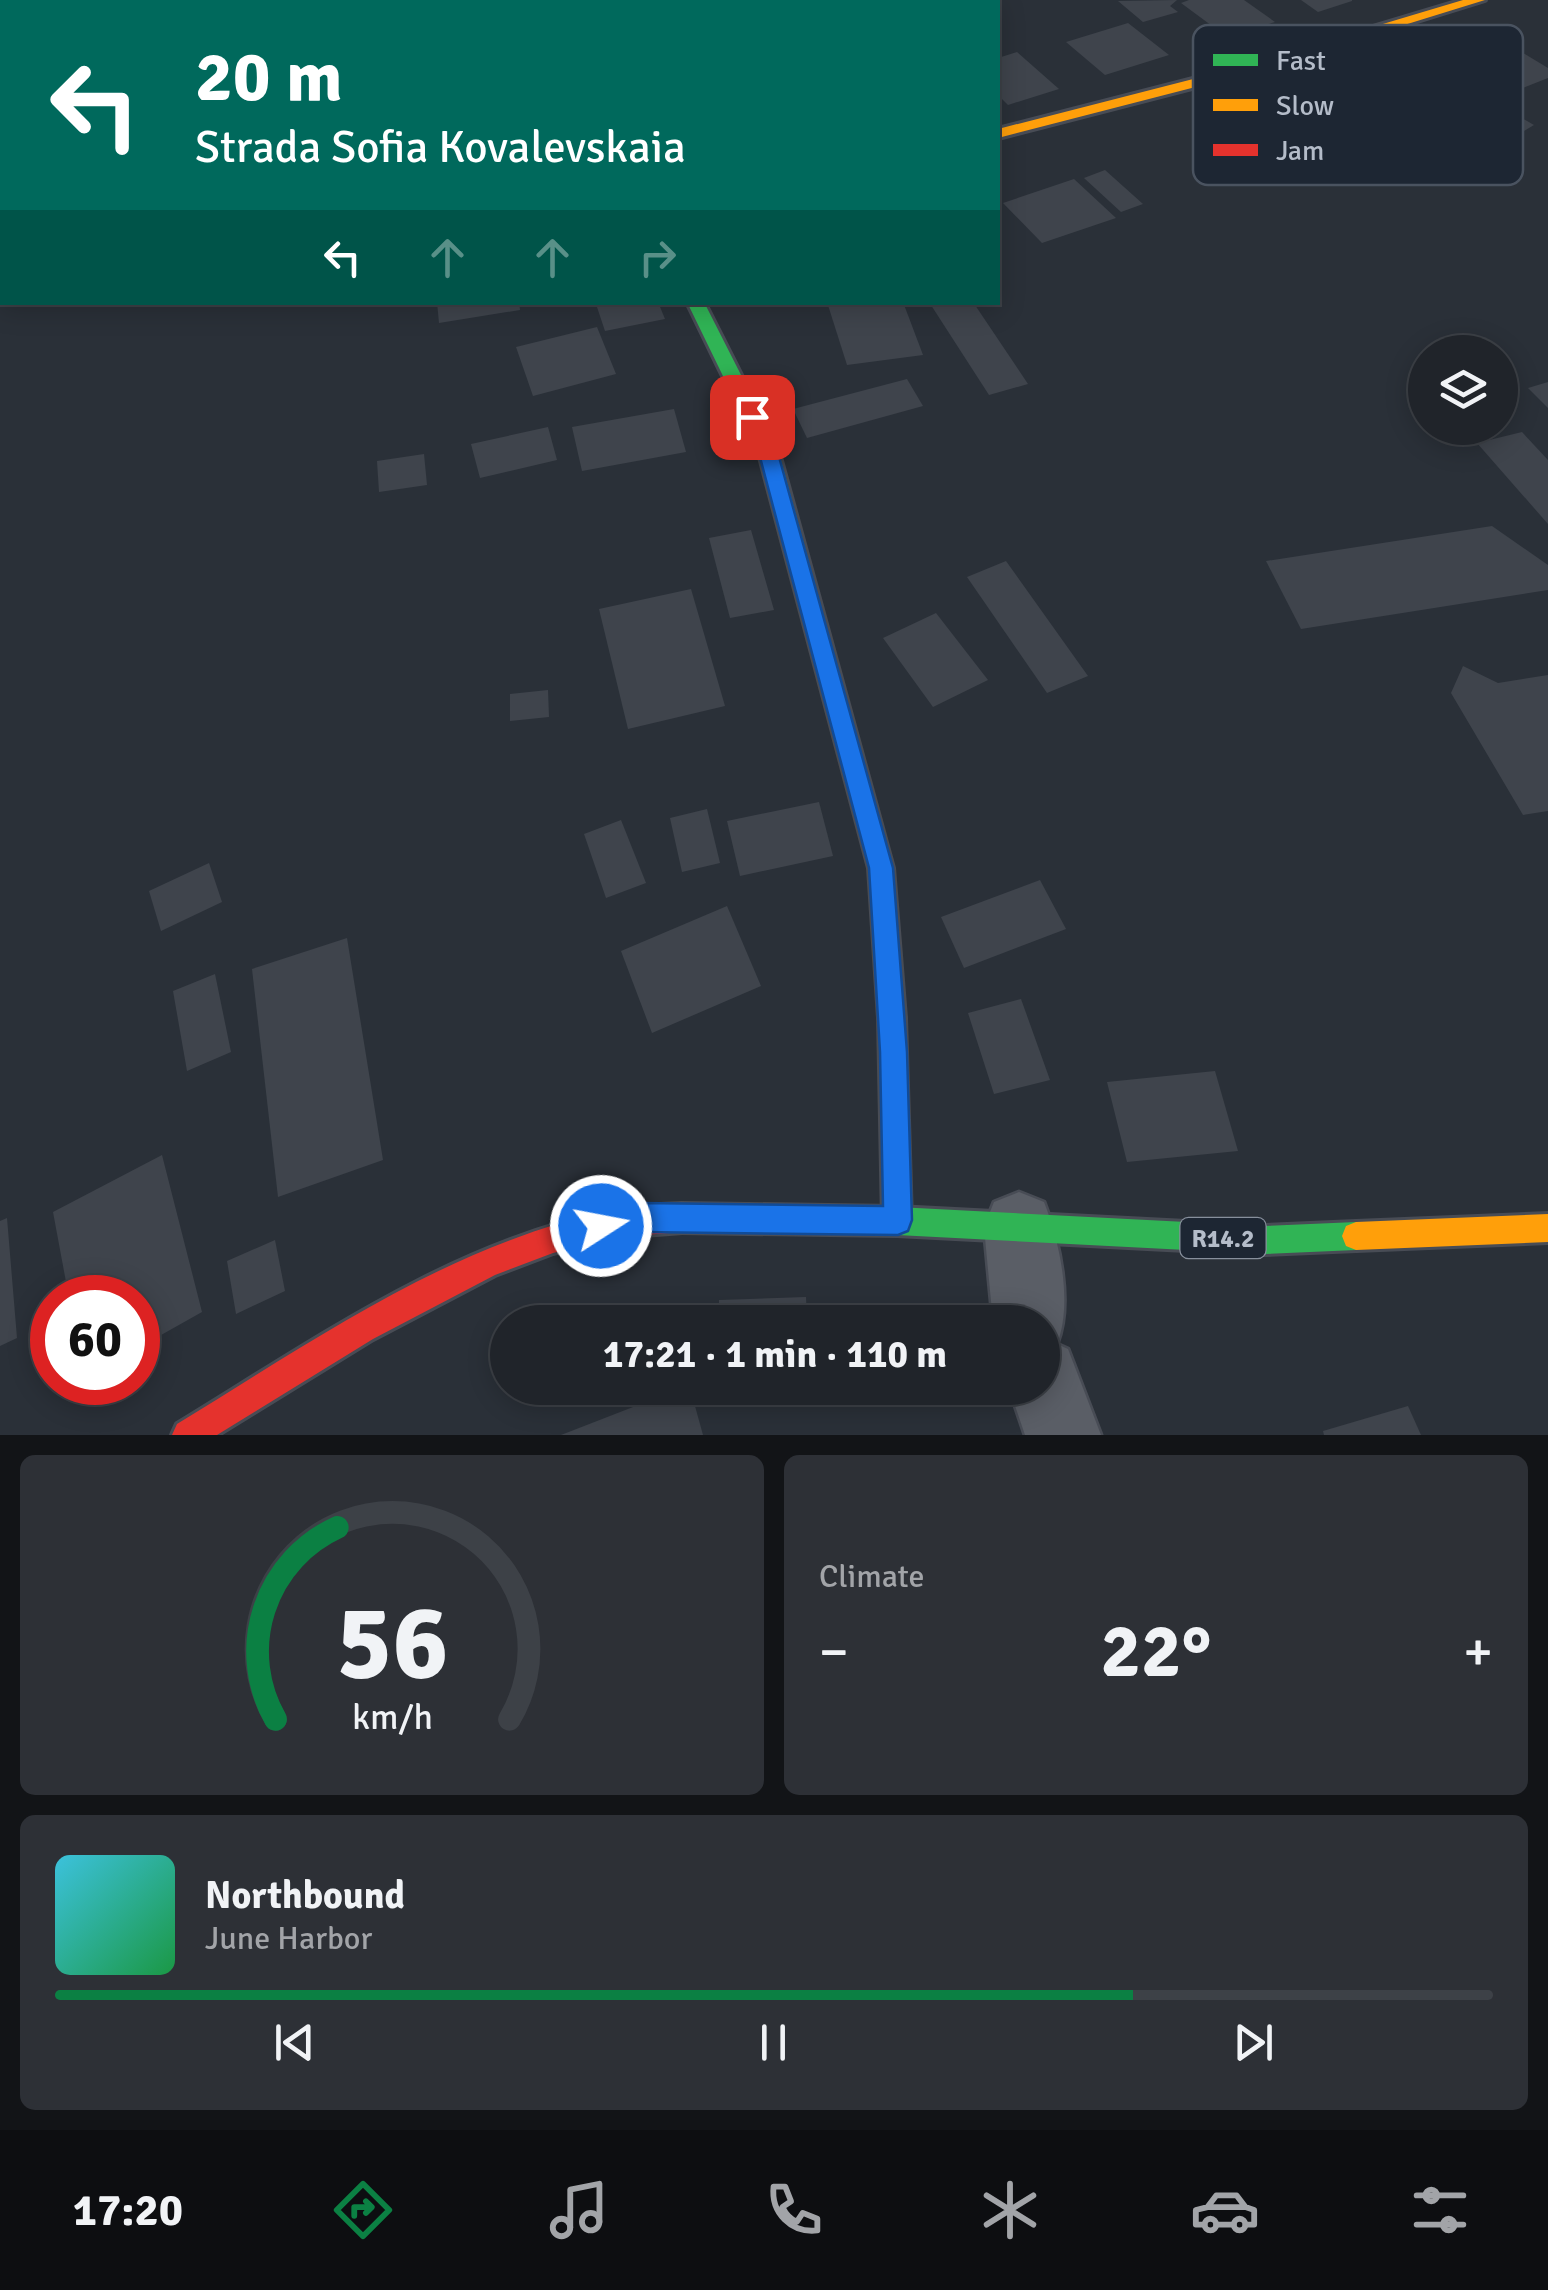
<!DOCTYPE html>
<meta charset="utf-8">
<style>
:root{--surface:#20242a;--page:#2d3036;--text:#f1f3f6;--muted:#a2a4a8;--line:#3d4147;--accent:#0b8043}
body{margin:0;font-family:Signika,sans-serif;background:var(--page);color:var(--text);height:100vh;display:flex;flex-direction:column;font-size:38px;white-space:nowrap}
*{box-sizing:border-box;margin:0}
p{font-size:32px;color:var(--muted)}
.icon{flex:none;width:55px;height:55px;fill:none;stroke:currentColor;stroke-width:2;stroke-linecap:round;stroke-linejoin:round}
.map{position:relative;height:1435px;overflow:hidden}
.side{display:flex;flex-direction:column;gap:20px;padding:20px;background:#121417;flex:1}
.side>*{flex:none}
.top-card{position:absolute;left:0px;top:0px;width:1000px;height:305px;box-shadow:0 5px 25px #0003,0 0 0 2px var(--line);background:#00695c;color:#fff;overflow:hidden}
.fabs{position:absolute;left:1408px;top:335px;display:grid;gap:20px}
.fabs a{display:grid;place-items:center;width:110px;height:110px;border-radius:50%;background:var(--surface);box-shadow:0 5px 25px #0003,0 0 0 2px var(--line);font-size:50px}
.speed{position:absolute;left:30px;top:1275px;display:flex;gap:20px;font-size:50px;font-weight:700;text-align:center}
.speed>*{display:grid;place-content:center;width:130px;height:130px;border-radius:50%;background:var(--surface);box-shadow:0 5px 25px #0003,0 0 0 2px var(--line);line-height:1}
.speed .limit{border:15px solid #d22;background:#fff;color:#111}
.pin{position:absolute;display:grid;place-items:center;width:85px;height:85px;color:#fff;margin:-42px;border-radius:20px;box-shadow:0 5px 15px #0006}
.me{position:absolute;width:110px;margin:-55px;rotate:79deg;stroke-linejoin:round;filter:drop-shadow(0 0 8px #0008)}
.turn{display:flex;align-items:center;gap:35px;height:210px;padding:0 30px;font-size:45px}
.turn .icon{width:130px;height:130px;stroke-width:2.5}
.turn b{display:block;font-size:70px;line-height:85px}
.lanes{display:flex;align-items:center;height:95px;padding:0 30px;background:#0003;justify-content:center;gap:50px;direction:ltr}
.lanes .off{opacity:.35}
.big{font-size:75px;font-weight:800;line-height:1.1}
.side .tile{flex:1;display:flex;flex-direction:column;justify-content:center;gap:15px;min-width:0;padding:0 35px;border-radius:15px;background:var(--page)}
.side .dial{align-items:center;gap:0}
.dial svg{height:260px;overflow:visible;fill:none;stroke:var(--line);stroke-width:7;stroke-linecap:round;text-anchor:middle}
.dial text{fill:var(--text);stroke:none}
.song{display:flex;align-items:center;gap:30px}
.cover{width:120px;height:120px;border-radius:15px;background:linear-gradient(135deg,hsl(190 70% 55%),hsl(140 70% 35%))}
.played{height:10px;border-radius:5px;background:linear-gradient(90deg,var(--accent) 75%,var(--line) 75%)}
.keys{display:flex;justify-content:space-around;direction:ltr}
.heat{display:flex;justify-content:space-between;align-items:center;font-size:55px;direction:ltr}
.side .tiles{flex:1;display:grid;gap:20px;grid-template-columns:1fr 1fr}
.tile:last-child{grid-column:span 2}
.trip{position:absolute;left:490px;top:1305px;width:570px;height:100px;border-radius:50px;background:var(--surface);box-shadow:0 5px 25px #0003,0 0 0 2px var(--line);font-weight:800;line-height:100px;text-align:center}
.dock{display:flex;height:160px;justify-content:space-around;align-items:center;background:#0d0e11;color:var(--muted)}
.dock .icon{width:70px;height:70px}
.dock .selected{color:var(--accent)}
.dock b{font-size:45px;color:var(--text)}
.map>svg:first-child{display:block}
.building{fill:#3f444c}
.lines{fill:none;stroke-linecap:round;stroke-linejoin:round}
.street-casing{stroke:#484c55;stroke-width:5}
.fast-casing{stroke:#484c55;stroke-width:6}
.slow-casing{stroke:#484c55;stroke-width:6}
.jam-casing{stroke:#484c55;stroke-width:6}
.street{fill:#5a5e66;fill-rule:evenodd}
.fast{fill:#30b455;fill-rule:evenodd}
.slow{fill:#ff9f0a;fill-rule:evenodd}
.jam{fill:#e5322d;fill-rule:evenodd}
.route{fill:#1a73e8;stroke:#114b97;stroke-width:2.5}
.labels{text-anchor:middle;stroke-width:10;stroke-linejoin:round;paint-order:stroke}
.shield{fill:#1d2633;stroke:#878f9c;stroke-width:2.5}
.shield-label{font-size:25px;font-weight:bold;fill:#b4bcc9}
.key{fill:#1d2633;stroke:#4a5360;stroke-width:2.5}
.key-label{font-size:28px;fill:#b4bcc9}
</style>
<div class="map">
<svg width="1548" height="1435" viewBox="0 0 1548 1435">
<rect width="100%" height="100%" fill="#2a3038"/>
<g class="building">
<polygon points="1177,0 1170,6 1178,12 1143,22 1118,1"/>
<polygon points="1189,0 1244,0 1275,22 1227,37 1181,3"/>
<polygon points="1301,0 1352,0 1352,1 1318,12"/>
<polygon points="1128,23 1169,55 1105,75 1066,42"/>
<polygon points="1498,38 1548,68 1548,78 1515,91 1456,54"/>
<polygon points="1017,52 1059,89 1008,105 998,95 998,58"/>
<polygon points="1483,96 1534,125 1519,134 1467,103"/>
<polygon points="1105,170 1143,204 1121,212 1084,178"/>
<polygon points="1074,179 1116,218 1042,243 1003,203"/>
<polygon points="437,302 519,302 520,310 439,323"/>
<polygon points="604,302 658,302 665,319 605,331 596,304"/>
<polygon points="827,302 903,302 923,355 847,365"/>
<polygon points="929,302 973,302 1028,384 989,395"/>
<polygon points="597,327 616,374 533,396 516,347"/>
<polygon points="907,379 923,406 807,438 793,409"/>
<polygon points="1548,382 1548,408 1528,388"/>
<polygon points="674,409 686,452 582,471 572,427"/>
<polygon points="548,427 557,460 480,478 471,444"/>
<polygon points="1522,432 1548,460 1548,524 1477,443"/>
<polygon points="424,454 427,485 379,492 377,461"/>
<polygon points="1492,526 1548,565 1548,590 1301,629 1266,561"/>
<polygon points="751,530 774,610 730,618 709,538"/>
<polygon points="1006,561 1088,676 1047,693 967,577"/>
<polygon points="691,589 725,706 628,729 599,609"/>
<polygon points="936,613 988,680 933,707 883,638"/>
<polygon points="1463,666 1498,683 1548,675 1548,811 1523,815 1451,693"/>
<polygon points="548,690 549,717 510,721 510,694"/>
<polygon points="819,802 833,856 740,876 727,821"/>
<polygon points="707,809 720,863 682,872 670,818"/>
<polygon points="621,820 646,883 606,898 584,834"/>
<polygon points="209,863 222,902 161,931 149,891"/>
<polygon points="1040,880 1066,929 964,968 941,917"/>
<polygon points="727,906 761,986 652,1033 621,951"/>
<polygon points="347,938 383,1160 278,1197 252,969"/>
<polygon points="215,974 231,1052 187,1071 173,991"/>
<polygon points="1021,999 1050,1080 994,1094 968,1013"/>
<polygon points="1215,1071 1238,1151 1127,1162 1107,1082"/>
<polygon points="162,1155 202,1312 138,1348 138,1298 69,1298 53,1212"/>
<polygon points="7,1218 17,1338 0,1346 0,1221"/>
<polygon points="275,1240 285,1291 236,1314 227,1261"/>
<polygon points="806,1297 807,1322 719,1322 719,1300"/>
<polygon points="682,1388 690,1388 703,1435 561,1435"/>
<polygon points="1408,1406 1421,1435 1324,1435 1323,1431"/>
</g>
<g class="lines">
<defs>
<g id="street">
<polygon points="571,0 605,0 605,2 572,2"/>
<path d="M1019,1192L1044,1202C1060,1242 1073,1304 1057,1344L1068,1349L1101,1435H1025L1009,1388H1042V1322H993L984,1227L994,1202Z"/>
</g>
<g id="fast">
<polygon points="687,302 704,302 777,446 893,868 905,1018 901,1027 892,1031 883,1027 879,1018 869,868 757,446"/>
<polygon points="682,1204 897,1207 1264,1226 1356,1222 1366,1226 1370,1236 1366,1246 1356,1250 1264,1254 897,1235 682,1232 672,1228 668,1218 672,1208"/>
</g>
<g id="slow">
<polygon points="1463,0 1485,0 1246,74 998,138 998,129 1236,68"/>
<polygon points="1548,1214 1548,1242 1356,1250 1346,1246 1342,1236 1346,1226 1356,1222"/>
</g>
<g id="jam">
<polygon points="892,1005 901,1009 905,1018 911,1221 907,1231 897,1235 887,1231 883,1221 879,1018 883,1009"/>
<path d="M682,1204L692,1208L696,1218L692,1228L682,1232L618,1237L553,1253L495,1275L373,1339L217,1435H172L177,1424C315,1340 453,1242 614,1210C636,1205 660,1205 682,1204Z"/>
</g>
</defs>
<use href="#street" class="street-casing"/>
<use href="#fast" class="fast-casing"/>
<use href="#slow" class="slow-casing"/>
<use href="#jam" class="jam-casing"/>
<use href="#street" class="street"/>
<use href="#fast" class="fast"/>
<use href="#slow" class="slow"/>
<use href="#jam" class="jam"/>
</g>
<polygon class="route" points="752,410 759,412 776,446 893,868 907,1052 912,1220 908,1231 898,1235 640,1232 601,1241 591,1237 587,1226 591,1216 640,1203 883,1206 880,1052 869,868 757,446 742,417"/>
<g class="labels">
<rect class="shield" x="1180.5" y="1218" width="85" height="40" rx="8"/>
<g class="shield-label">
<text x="1223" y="1247">R14.2</text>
</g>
</g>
<rect x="1193" y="25" width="330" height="160" rx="15" class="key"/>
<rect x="1213" y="54" width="45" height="12" fill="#30b455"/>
<rect x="1213" y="99" width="45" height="12" fill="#ff9f0a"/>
<rect x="1213" y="144" width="45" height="12" fill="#e5322d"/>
<g class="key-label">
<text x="1276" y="70">Fast</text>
<text x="1276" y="115">Slow</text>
<text x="1276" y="160">Jam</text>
</g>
</svg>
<div class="fabs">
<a><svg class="icon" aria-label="layers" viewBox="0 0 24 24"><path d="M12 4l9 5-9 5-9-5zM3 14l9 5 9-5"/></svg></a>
</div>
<div class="speed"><div class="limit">60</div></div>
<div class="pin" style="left:752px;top:417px;background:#d93025"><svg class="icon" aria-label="arrive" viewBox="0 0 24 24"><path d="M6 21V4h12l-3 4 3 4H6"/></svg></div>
<svg class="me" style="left:601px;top:1226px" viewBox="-20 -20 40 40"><circle r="17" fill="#1a73e8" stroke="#fff" stroke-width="3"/><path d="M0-11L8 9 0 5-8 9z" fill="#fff"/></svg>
<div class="trip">17:21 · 1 min · 110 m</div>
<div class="top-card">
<div class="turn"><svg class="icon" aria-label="left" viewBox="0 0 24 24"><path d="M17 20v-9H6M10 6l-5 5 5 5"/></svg><div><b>20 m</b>Strada Sofia Kovalevskaia</div></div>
<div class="lanes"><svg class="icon" aria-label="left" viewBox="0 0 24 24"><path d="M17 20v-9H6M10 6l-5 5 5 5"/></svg><svg class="icon off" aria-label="ahead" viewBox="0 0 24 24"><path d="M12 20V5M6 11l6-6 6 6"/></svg><svg class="icon off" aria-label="ahead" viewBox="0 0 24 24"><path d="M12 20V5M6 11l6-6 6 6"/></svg><svg class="icon off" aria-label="right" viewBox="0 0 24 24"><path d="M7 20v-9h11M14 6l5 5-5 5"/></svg></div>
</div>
</div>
<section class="side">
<div class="tiles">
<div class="tile dial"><svg viewBox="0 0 100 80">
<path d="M14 69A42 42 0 1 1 86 69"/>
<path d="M14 69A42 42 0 0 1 33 10" stroke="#0b8043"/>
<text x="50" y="56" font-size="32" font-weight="700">56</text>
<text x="50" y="72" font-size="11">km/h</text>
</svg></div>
<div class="tile"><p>Climate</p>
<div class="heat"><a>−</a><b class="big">22°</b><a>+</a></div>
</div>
<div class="tile">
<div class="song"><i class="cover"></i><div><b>Northbound</b><p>June Harbor</p></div></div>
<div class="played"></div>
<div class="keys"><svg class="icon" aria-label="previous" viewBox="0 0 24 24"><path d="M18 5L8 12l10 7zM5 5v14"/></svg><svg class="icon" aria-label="pause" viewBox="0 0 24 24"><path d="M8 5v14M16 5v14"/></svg><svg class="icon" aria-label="next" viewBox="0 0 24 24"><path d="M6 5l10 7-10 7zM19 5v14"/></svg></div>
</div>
</div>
</section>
<nav class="dock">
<b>17:20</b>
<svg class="icon selected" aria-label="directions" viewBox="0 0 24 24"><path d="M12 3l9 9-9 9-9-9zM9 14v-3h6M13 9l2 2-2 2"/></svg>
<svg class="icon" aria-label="music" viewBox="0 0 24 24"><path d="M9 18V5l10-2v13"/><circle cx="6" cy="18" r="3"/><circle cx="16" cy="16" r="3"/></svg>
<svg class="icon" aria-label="phone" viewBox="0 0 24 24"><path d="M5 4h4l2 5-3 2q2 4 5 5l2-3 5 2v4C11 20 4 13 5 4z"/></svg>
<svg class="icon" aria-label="climate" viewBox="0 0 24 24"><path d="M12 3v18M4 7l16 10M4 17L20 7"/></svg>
<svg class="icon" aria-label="car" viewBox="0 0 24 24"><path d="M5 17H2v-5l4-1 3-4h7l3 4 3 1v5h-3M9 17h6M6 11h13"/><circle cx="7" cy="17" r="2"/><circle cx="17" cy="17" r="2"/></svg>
<svg class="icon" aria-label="filters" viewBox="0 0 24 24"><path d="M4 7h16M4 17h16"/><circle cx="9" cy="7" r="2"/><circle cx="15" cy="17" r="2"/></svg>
</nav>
